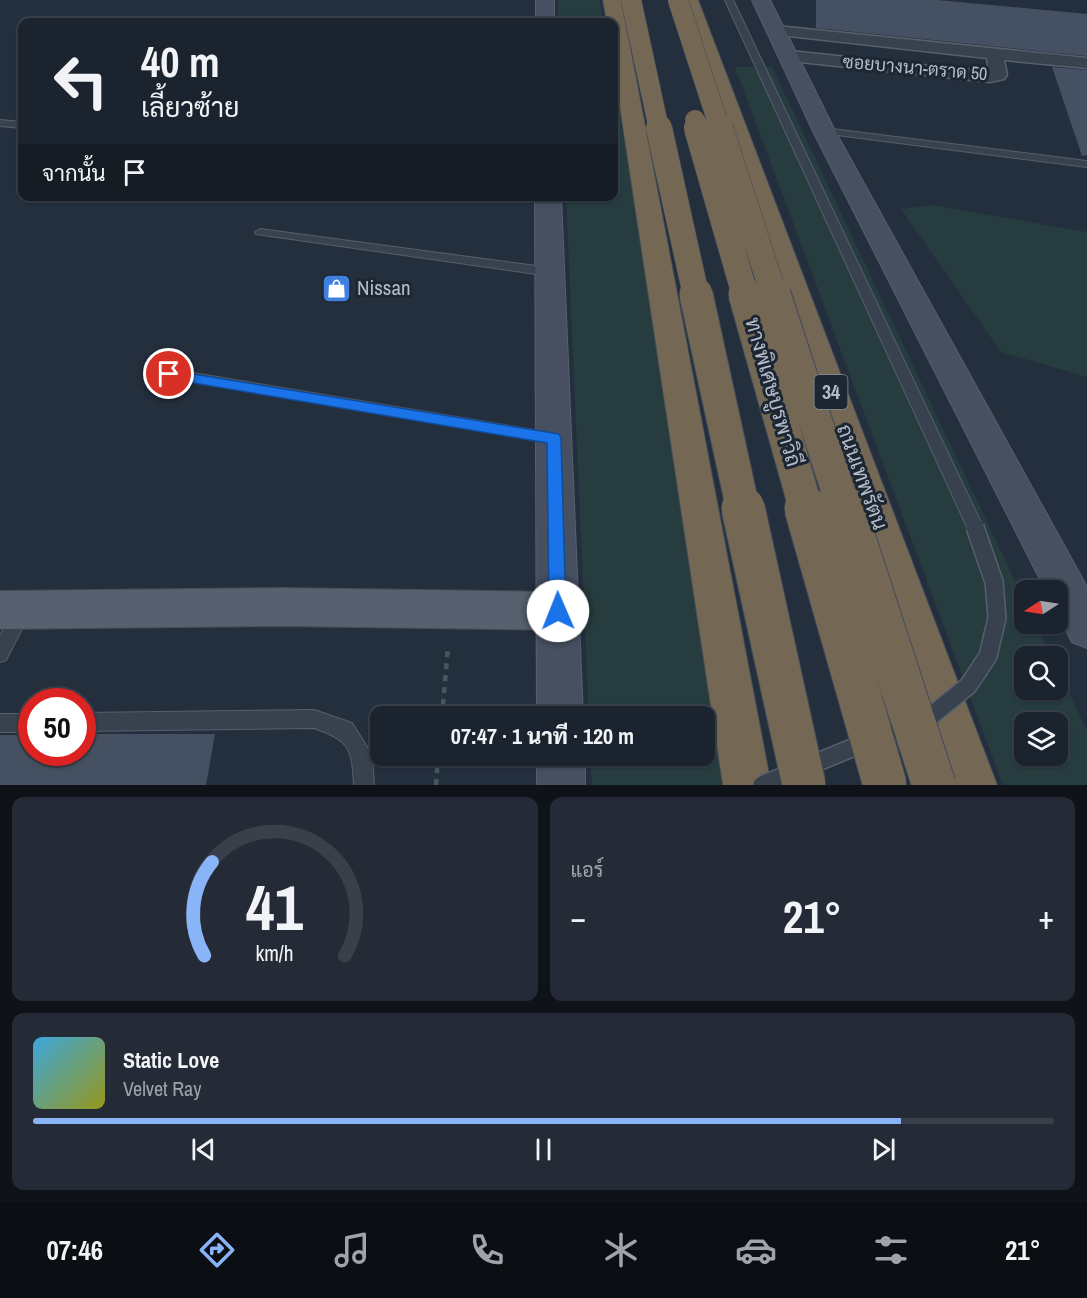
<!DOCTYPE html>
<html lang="th">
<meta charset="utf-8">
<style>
:root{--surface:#1b232e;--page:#242b36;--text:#f1f3f6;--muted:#a0a4aa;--line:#39404a;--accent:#8ab4f8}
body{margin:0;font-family:"Archivo Narrow",Sarabun,sans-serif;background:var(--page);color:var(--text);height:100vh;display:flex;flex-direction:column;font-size:22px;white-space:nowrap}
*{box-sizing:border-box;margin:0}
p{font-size:20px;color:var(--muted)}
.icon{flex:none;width:33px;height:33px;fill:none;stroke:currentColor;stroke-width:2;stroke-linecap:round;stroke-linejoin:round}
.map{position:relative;height:785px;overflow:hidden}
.panel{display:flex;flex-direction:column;gap:12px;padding:12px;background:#0f1319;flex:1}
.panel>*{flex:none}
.top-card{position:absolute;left:18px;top:18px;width:600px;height:183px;border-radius:12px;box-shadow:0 2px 4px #0004,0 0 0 2px var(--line);background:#1b232e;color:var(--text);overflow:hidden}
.needle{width:39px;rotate:258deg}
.fabs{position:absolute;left:1014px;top:580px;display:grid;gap:12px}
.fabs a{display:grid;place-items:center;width:54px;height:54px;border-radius:12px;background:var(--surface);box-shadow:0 2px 4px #0004,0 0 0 2px var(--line);font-size:30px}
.speed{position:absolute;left:18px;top:688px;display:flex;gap:12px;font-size:30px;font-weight:700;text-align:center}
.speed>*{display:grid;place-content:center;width:78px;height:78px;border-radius:50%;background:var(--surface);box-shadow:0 2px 4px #0004,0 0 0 2px var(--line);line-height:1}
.speed .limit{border:9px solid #d22;background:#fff;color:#111}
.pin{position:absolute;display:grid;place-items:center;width:51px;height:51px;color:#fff;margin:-26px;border:3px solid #fff;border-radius:50%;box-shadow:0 2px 6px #0007}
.me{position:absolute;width:66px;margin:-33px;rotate:359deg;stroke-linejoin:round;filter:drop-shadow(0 0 4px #0008)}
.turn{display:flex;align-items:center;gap:21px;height:126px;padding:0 24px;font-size:27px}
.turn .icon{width:78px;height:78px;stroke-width:2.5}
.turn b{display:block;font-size:42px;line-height:51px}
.then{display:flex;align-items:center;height:57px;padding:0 24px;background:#0003;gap:12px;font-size:22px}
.big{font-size:45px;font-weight:800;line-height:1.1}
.panel .card{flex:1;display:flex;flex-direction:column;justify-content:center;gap:9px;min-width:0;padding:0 21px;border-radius:12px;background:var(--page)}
.panel .dial{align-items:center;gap:0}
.dial svg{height:156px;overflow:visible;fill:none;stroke:var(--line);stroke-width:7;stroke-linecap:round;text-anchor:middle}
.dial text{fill:var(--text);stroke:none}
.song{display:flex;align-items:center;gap:18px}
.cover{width:72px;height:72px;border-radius:9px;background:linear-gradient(135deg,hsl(200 70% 55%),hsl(60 70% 35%))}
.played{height:6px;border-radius:3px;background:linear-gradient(90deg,var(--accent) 85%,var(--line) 85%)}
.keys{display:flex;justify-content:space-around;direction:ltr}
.heat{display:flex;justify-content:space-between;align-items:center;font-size:33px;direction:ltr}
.panel .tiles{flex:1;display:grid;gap:12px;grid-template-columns:1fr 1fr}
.card:last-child{grid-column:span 2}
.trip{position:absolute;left:370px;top:706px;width:345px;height:60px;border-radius:12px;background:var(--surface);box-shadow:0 2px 4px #0004,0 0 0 2px var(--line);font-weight:800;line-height:60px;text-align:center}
.dock{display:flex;height:96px;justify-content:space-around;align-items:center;background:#0b0e12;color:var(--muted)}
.dock .icon{width:42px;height:42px}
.dock .selected{color:var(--accent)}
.dock b{font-size:27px;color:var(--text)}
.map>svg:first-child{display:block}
.green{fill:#263c3f;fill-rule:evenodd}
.building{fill:#455162}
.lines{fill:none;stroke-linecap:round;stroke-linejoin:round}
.lane-casing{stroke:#565f6c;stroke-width:2}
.street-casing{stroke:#565f6c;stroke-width:3}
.secondary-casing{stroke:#565f6c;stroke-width:2}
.primary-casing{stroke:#414a57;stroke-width:2}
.highway-casing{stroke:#434c59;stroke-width:2}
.path{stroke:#44595c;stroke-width:4.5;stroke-dasharray:6 6;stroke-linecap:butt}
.lane{fill:#38414e;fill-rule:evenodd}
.street{fill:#38414e;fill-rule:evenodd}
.secondary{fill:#465061;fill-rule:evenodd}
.primary{fill:#56606e;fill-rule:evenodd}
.highway{fill:#746855;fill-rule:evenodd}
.lane-bridge-casing{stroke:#565f6c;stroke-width:20;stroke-linecap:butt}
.highway-bridge-far3-casing{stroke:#434c59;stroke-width:21;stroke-linecap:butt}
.highway-bridge-far2-casing{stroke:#434c59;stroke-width:27;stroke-linecap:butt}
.highway-bridge-far1-casing{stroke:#434c59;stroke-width:35;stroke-linecap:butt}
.highway-bridge-casing{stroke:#434c59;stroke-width:45;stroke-linecap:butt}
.lane-bridge{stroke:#38414e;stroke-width:17}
.highway-bridge-far3{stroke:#746855;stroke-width:20}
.highway-bridge-far2{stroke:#746855;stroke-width:26}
.highway-bridge-far1{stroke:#746855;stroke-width:33}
.highway-bridge{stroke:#746855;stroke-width:43}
.route{fill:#1a73e8;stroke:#114b97;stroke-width:1.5}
.labels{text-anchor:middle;stroke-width:6;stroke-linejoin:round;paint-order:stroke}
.far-street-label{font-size:18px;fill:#b4bcc9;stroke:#1d2633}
.shield{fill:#1d2633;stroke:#878f9c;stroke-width:1.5}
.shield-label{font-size:20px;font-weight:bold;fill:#b4bcc9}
.poi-label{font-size:21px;fill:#b4bcc9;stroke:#1d2633;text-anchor:start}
.street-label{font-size:21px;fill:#b4bcc9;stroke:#1d2633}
</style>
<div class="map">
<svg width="1087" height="785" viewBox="0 0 1087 785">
<rect width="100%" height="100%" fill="#242f3e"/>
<g class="green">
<polygon points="558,0 600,0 604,22 558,22"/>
<path d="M735,67H772L1024,600V624H1036L1052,657H1024V690H1058V669L1087,731V785H1003ZM1024,723H1058V756H1024Z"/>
<polygon points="614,81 724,744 731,785 592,785 590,756 705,756 705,717 589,717 566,197 614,196"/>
<polygon points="932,205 1087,232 1087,377 1001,352 901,209"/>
</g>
<g class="building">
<polygon points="816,0 937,0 1087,14 1087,56 816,28"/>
<polygon points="1052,67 1087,70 1087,155 1082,156"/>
<polygon points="82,734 215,734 206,785 0,785 0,735 32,735 32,753 82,753"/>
</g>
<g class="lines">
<defs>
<g id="lane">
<polygon points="725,0 733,0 983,527 981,532 975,534 969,532 967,527"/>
<polygon points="0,120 22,122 22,128 0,126"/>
<polygon points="824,128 1087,161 1087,167 821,133 821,129"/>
<polygon points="260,229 551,268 557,272 551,276 256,234 255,232"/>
<polygon points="169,369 552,433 557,434 559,438 557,442 552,443 164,377 162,374 164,371"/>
<polygon points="21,605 27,608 30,613 6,660 0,662 0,636 15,608"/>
<path d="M314,710L352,723L372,755L374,785H354C352,748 350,741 314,728L82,731V713Z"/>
<rect x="0" y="714" width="32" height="18"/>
</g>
<polygon id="street" points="777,26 1087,58 1087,68 1004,60 1007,75 1004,79 990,82 790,61 784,60 781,56 784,52 790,51 989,72 987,58 771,34 769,31"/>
<g id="secondary">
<rect x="536" y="0" width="18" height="22"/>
<polygon points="752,0 770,0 835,131 1087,587 1087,648 1072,642 1058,613 1058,591 1046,591 813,131"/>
<polygon points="535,196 561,196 583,717 537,717"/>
<rect x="537" y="756" width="48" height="29"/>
</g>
<polygon id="primary" points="282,588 558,592 573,598 579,611 573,624 558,630 282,626 0,629 0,591"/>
<g id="highway">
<polygon points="603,0 621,0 771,785 723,785 614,67 614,22 607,22"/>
<polygon points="680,0 698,0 997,785 949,785"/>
</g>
</defs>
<use href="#lane" class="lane-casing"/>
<use href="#street" class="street-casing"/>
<use href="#secondary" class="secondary-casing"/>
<use href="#primary" class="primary-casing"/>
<use href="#highway" class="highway-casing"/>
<g class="path">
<polyline points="442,717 448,646"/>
<polyline points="436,785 438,756"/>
</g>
<use href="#lane" class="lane"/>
<use href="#street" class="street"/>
<use href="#secondary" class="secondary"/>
<use href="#primary" class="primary"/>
<use href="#highway" class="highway"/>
<defs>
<polyline id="lane-bridge" points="762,785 932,715 968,686 988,656 997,618 994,582 975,527"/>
<g id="highway-bridge-far3">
<polyline points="631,0 659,129"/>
<polyline points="678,0 720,129"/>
<polyline points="695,120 698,129"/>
</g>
<g id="highway-bridge-far2">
<polyline points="659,128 696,295"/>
<polyline points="697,128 745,295"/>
<polyline points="720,128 774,295"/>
</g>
<g id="highway-bridge-far1">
<polyline points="696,294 743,509"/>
<polyline points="745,294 806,509"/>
<polyline points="774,294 844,509"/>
</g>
<g id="highway-bridge">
<polyline points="743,508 804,785"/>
<polyline points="806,508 885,785"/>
<polyline points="844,508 934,785"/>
</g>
</defs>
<use href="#lane-bridge" class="lane-bridge-casing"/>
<use href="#highway-bridge-far3" class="highway-bridge-far3-casing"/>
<use href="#highway-bridge-far2" class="highway-bridge-far2-casing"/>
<use href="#highway-bridge-far1" class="highway-bridge-far1-casing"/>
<use href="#highway-bridge" class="highway-bridge-casing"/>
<use href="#lane-bridge" class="lane-bridge"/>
<use href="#highway-bridge-far3" class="highway-bridge-far3"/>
<use href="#highway-bridge-far2" class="highway-bridge-far2"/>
<use href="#highway-bridge-far1" class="highway-bridge-far1"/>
<use href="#highway-bridge" class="highway-bridge"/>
</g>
<polygon class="route" points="169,370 559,434 561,438 566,611 564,616 558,619 552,616 549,611 547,443 164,378 162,374 164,371"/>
<defs>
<symbol id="shop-square" viewBox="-11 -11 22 22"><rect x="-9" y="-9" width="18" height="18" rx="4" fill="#3f7fe0" stroke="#1d2633"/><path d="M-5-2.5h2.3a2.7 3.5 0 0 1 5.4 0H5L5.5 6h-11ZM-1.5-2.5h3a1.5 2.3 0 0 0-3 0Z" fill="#fff"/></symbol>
</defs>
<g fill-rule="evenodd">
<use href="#shop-square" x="320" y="272" width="33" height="33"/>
</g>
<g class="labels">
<g class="far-street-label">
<text transform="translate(915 68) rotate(5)" y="6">ซอยบางนา-ตราด 50</text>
</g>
<rect class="shield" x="814.5" y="375" width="33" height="34" rx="4.5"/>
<g class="shield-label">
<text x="831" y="399">34</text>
</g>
<g class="poi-label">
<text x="357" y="295">Nissan</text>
</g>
<g class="street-label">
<text transform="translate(773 392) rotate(74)" y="7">ทางพิเศษบูรพาวิถี</text>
<text transform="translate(862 477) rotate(70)" y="7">ถนนเทพรัตน</text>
</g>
</g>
</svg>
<div class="fabs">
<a><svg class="needle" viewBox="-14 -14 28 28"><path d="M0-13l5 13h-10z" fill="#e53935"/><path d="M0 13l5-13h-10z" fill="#a0a4aa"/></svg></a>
<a><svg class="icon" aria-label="search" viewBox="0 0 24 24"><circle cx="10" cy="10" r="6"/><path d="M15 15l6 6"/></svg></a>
<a><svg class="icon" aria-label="layers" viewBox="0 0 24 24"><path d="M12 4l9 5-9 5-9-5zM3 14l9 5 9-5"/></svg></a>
</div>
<div class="speed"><div class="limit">50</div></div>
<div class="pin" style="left:169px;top:374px;background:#d93025"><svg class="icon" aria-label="arrive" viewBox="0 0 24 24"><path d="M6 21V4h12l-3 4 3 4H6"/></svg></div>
<svg class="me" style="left:558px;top:611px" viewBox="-20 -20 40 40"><circle r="19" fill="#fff"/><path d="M0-13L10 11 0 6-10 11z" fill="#1a73e8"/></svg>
<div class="trip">07:47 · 1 นาที · 120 m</div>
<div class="top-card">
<div class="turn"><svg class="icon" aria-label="left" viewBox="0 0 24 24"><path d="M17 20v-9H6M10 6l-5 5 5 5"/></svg><div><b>40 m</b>เลี้ยวซ้าย</div></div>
<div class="then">จากนั้น<svg class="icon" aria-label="arrive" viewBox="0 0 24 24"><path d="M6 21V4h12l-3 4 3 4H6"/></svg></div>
</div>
</div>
<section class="panel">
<div class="tiles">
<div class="card dial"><svg viewBox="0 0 100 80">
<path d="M14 69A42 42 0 1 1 86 69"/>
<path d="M14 69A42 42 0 0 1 18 21" stroke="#8ab4f8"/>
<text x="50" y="56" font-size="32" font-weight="700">41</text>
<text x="50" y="72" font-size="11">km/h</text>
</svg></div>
<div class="card"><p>แอร์</p>
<div class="heat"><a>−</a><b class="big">21°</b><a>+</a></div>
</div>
<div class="card">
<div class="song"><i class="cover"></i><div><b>Static Love</b><p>Velvet Ray</p></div></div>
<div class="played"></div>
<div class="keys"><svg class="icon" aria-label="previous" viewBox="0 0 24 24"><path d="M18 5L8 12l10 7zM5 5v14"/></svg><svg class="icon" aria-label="pause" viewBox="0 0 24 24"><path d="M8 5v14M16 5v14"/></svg><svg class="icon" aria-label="next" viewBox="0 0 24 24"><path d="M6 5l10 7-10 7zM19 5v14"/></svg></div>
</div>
</div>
</section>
<nav class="dock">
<b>07:46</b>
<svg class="icon selected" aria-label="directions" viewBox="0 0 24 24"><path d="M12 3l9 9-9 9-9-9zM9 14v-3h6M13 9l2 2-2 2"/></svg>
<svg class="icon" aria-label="music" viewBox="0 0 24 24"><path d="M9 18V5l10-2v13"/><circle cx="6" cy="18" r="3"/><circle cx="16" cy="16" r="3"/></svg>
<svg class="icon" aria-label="phone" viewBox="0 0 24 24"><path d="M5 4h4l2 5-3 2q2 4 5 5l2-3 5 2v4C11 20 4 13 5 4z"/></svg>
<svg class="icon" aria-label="climate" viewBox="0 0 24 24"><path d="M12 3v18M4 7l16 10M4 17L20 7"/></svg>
<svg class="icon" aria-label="car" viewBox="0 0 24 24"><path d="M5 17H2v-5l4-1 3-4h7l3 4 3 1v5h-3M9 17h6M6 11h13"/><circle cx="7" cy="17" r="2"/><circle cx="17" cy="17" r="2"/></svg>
<svg class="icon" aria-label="filters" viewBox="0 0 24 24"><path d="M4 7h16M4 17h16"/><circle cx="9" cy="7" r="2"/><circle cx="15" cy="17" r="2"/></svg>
<b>21°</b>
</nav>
